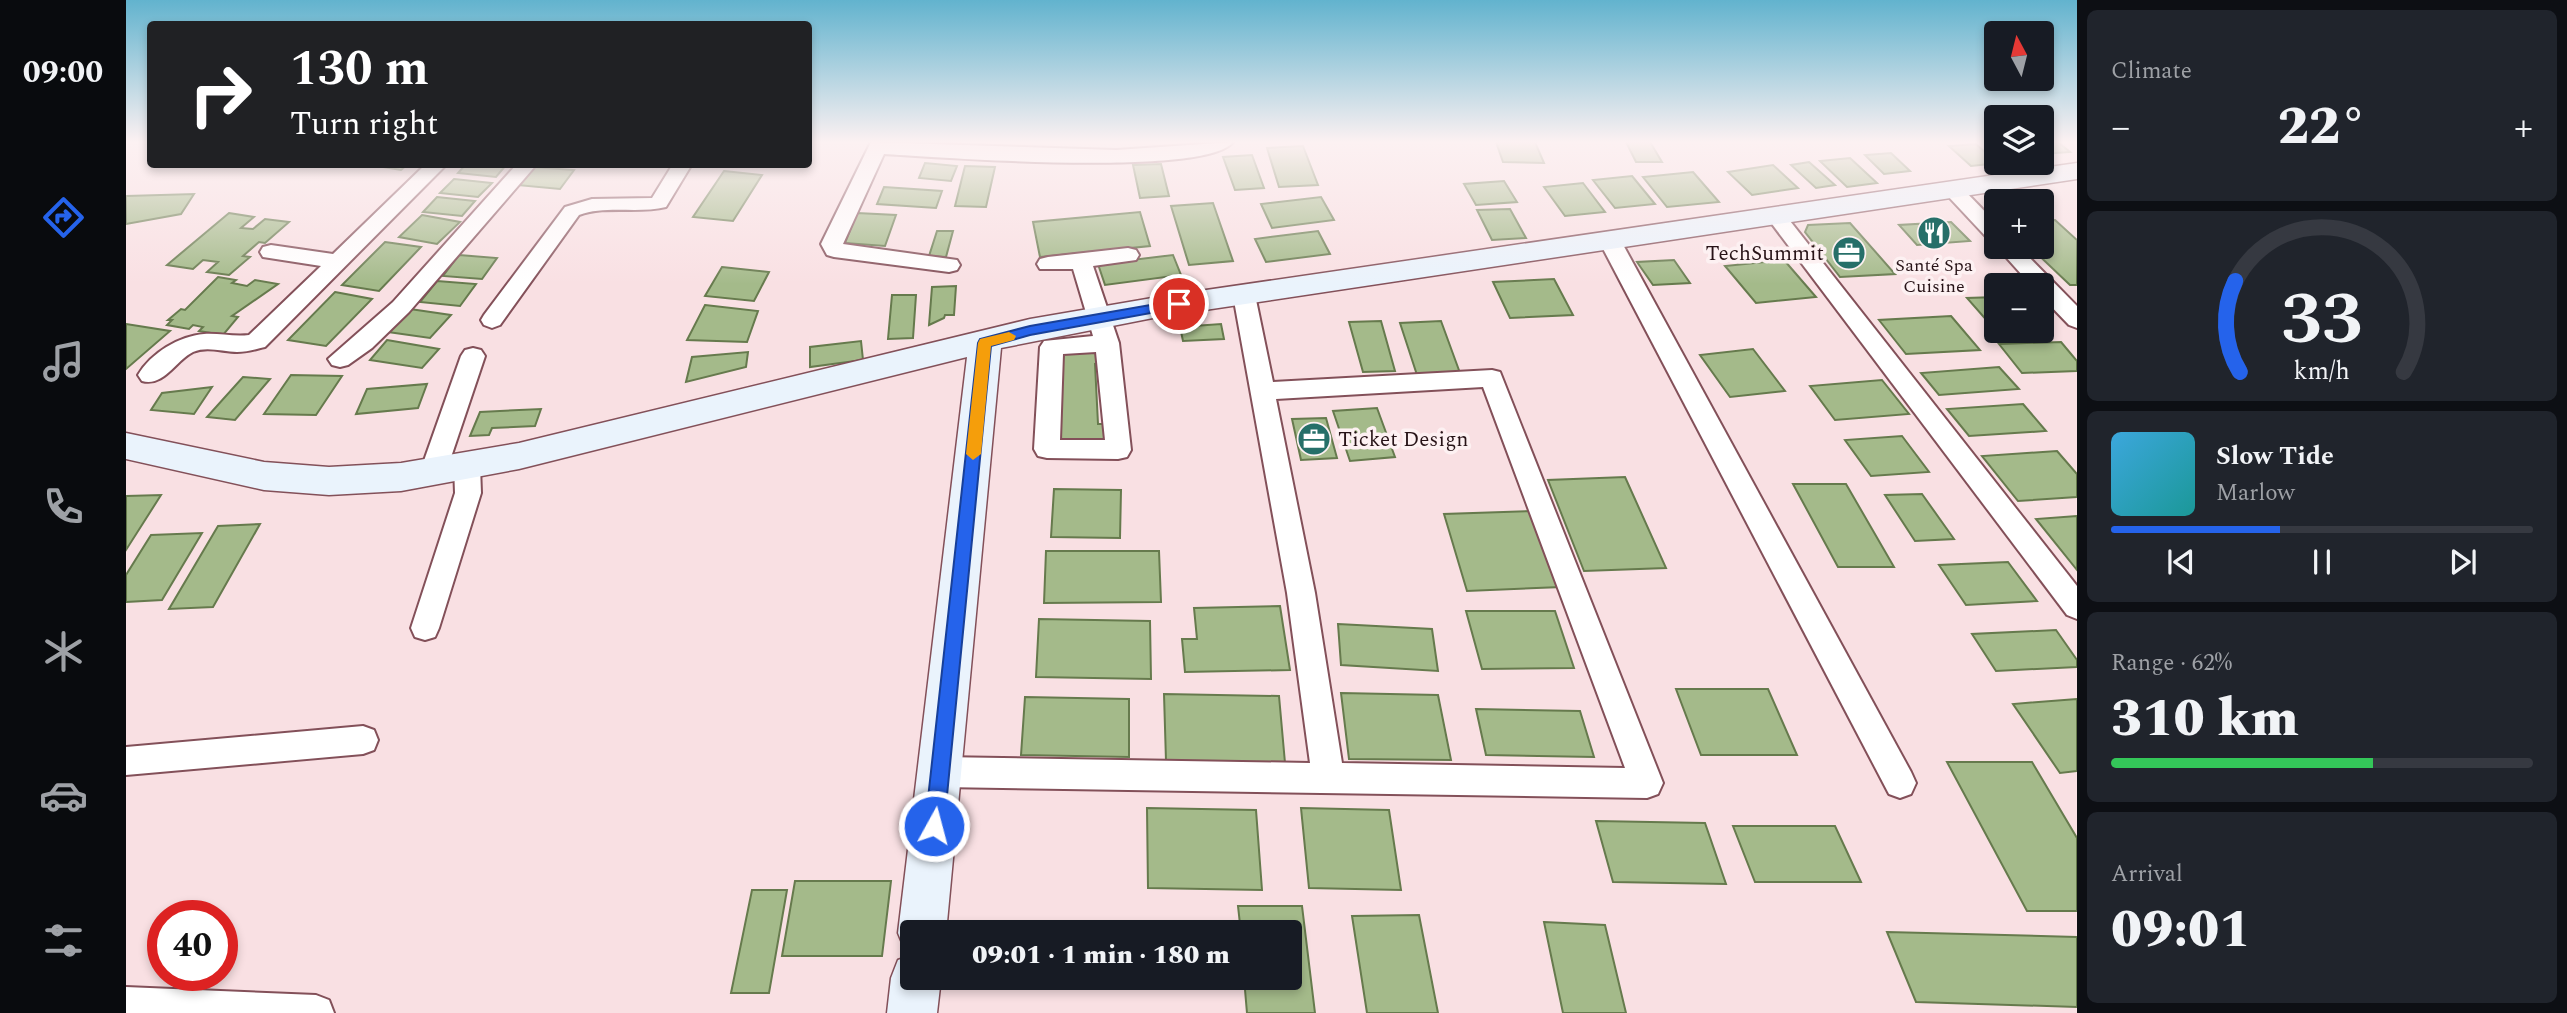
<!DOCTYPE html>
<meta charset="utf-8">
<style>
:root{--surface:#171b24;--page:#20242c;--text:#f1f3f6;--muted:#9ea1a6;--line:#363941;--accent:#2563eb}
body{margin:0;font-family:Spectral,serif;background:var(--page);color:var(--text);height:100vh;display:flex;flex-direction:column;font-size:26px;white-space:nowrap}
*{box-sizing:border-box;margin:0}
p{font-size:23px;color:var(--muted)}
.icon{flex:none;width:38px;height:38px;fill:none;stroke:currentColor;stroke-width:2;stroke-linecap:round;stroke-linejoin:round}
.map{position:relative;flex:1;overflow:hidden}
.panel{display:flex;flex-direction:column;gap:10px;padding:10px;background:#0d0f14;width:490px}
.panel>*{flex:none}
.guide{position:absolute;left:21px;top:21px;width:665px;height:147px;border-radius:7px;box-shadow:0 4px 10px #0003;background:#202124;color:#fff;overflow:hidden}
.needle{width:46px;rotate:353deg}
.tools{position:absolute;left:1858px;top:21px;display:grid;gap:14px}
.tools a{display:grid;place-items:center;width:70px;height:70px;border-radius:7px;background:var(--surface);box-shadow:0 4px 10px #0003;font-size:35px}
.speed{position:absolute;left:21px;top:900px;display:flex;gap:14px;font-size:35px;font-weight:700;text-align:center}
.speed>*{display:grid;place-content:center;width:91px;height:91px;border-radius:50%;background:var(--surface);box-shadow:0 4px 10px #0003;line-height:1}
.speed .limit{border:10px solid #d22;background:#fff;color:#111}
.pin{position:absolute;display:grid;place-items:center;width:60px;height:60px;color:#fff;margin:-30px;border:4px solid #fff;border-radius:50%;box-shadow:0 2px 7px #0007}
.me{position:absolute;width:77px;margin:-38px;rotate:7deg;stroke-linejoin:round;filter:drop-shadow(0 0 5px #0008)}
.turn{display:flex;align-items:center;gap:24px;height:147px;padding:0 28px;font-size:32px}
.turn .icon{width:91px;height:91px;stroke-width:2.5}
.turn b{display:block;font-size:49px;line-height:60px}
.big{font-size:52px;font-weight:800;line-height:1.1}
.panel .tile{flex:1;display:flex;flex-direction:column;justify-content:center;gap:10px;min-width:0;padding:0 24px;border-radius:10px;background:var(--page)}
.panel .dial{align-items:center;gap:0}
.dial svg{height:182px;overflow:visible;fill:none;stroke:var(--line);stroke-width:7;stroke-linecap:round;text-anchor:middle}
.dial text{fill:var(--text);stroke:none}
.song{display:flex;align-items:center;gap:21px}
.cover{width:84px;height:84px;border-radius:10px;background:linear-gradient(135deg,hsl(200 70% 55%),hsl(180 70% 35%))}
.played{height:7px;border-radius:4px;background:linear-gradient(90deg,var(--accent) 40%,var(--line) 40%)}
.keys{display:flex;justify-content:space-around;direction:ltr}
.heat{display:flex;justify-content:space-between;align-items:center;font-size:38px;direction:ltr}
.charge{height:10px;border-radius:5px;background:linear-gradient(90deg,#34c759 62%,var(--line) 0)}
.trip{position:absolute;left:774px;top:920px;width:402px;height:70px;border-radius:7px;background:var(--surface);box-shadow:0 4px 10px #0003;font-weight:800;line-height:70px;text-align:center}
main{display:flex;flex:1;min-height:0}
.tabs{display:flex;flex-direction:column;width:126px;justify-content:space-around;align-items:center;background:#090b0e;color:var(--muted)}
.tabs .icon{width:49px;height:49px}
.tabs .on{color:var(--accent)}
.tabs b{font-size:32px;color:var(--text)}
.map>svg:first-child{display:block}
.building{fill:#a4ba8a;stroke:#667a4d;stroke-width:2}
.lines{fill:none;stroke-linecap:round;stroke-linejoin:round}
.street-casing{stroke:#835059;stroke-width:4}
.secondary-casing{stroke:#835059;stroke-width:3}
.street{fill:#fff;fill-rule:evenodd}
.secondary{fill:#eaf3fc;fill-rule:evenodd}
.route{fill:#2563eb;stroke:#184099;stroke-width:2}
.slow{fill:#f59e0b}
.labels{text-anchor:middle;stroke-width:7;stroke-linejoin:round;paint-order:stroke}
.far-poi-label{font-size:18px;fill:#271317;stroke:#fdf1f2}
.poi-label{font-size:21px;fill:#271317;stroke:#fdf1f2;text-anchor:end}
</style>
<main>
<nav class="tabs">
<b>09:00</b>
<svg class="icon on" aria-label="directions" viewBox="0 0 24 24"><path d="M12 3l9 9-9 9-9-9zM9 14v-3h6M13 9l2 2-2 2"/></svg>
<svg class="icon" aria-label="music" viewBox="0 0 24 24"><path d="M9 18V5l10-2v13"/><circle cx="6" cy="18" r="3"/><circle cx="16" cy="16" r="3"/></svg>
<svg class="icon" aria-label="phone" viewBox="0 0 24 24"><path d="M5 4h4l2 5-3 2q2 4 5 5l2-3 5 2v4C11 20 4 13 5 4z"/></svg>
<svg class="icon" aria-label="climate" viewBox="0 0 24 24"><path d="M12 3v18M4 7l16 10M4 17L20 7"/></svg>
<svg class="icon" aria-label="car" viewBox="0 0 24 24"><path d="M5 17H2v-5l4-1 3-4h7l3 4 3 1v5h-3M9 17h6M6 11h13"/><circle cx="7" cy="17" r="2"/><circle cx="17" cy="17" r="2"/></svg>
<svg class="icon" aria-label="filters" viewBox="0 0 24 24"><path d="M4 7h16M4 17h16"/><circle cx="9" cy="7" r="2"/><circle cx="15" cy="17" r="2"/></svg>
</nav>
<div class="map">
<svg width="1951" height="1013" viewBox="0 0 1951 1013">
<rect width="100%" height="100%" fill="#f9e0e3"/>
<g class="building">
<polygon points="1370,142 1409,142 1418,163 1377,162"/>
<polygon points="1500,142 1524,142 1536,162 1510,162"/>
<polygon points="1932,142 1944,152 1916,154 1916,143"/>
<polygon points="1850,144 1871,163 1873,163 1845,166 1823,146"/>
<polygon points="1177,146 1192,185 1153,187 1141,148"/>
<polygon points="1765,153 1784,171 1758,174 1739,155"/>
<polygon points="1126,155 1138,188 1109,190 1097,157"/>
<polygon points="1724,158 1751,183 1721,187 1694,161"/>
<polygon points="1683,162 1709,185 1690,188 1665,165"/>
<polygon points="799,163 831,166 825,181 793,178"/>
<polygon points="1882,163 1913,163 1918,167 1888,169"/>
<polygon points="239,164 282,164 275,170"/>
<polygon points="340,164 381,164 370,177 332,173"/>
<polygon points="1035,164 1043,196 1014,198 1007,165"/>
<polygon points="1647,165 1672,188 1626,195 1602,172"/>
<polygon points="839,166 869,167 860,207 829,206"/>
<polygon points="406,167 448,170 434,189 391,185"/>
<polygon points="598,171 636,175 607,221 567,217"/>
<polygon points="1567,172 1593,202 1541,207 1517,177"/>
<polygon points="1506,176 1529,204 1489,208 1467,180"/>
<polygon points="328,179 366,183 352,197 314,193"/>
<polygon points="1378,181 1391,202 1350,205 1338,184"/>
<polygon points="1457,183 1479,212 1439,216 1418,187"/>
<polygon points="758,187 816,191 810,208 751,204"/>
<polygon points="68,194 55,214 0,224 0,196"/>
<polygon points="311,197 349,201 336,216 297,212"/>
<polygon points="1195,197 1208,220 1146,228 1135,204"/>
<polygon points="1087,203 1107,261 1063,265 1045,206"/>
<polygon points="1384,209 1400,238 1366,240 1351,210"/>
<polygon points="1014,212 1024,246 914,257 907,222"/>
<polygon points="103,213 128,217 115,228 127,229 139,219 163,222 139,243 133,242 117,256 124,257 103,275 81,272 92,262 77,260 67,269 41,265"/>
<polygon points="731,213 770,215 759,246 719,243"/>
<polygon points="296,215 334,222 311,244 273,237"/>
<polygon points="1929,220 1951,240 1951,285 1944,285 1904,247 1916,247 1916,221"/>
<polygon points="1825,222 1844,241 1791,245 1773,225"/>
<polygon points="1724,223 1769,274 1714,277 1679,232 1682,225"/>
<polygon points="811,231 827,231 820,257 803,256"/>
<polygon points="1192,231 1204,254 1140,262 1129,239"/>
<polygon points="259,242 295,247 253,291 216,285"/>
<polygon points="333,255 371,258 356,279 317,276"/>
<polygon points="1047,255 1055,275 979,285 972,264"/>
<polygon points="1548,260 1564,283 1527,285 1511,262"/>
<polygon points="1658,260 1690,297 1630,303 1599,266"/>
<polygon points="596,267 643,272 628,301 579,296"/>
<polygon points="92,277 110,280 106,283 121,286 129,280 152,284 106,316 112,317 97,335 73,331 77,327 67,325 63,329 41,325 46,320 42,320 55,309 59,310"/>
<polygon points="1428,279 1447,315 1384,318 1367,282"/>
<polygon points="311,281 350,284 334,306 294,302"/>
<polygon points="830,286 828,315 819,315 818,318 803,325 806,287"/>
<polygon points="209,292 246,299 200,346 162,340"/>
<polygon points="766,295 790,295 787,338 762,339"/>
<polygon points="1871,297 1871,323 1863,323 1841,298"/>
<polygon points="579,305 632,311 621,342 561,340"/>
<polygon points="284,309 325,315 304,338 262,332"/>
<polygon points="1825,316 1854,350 1780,354 1753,320"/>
<polygon points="1255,321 1269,371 1237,372 1223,322"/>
<polygon points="1315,321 1334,373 1291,375 1274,323"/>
<polygon points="0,324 44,331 0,369"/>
<polygon points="1095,324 1098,339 1057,341 1054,327"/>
<polygon points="261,340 313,349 296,368 244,360"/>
<polygon points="735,341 737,360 684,367 684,347"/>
<polygon points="1935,342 1951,361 1951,371 1896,373 1873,344"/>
<polygon points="977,346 978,363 969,364 972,424 981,424 983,446 931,447 929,351"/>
<polygon points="1627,349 1659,391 1604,397 1574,355"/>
<polygon points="622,352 620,367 560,382 566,357"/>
<polygon points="1873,367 1893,389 1813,395 1795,373"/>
<polygon points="165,375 216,376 190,415 138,414"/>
<polygon points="117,377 144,379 109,420 81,417"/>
<polygon points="1756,380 1783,414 1709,420 1684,386"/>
<polygon points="301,384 292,408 230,414 241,389"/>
<polygon points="86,387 68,414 25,410 36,393"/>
<polygon points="1897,404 1920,431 1843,436 1821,409"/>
<polygon points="1251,408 1269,457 1224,461 1207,411"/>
<polygon points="415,409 409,426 366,428 363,435 344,436 354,412"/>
<polygon points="1200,418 1211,458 1175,460 1166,419"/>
<polygon points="1776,436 1803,472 1745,476 1719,440"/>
<polygon points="1931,451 1951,474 1951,497 1892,501 1856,456"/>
<polygon points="1499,477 1540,568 1458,571 1422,480"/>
<polygon points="1667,484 1720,484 1768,567 1712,567"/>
<polygon points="928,489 995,490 994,538 925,537"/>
<polygon points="1796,494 1828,539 1789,541 1759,495"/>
<polygon points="35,495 0,550 0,496"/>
<polygon points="1407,511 1435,587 1341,591 1318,514"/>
<polygon points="1951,516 1951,570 1910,519"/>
<polygon points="134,524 87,607 43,609 92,526"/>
<polygon points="76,533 36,600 0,602 0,575 25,535"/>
<polygon points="920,551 1033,551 1035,602 918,603"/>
<polygon points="1882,562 1911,601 1840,605 1813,565"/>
<polygon points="1154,606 1164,670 1059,672 1056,639 1071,639 1068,608"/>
<polygon points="1340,611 1429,611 1448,668 1356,669"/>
<polygon points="913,619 1024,621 1025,679 910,677"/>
<polygon points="1212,624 1306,629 1312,671 1215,665"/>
<polygon points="1930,630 1951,660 1951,667 1870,671 1846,634"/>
<polygon points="1550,689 1642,689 1671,755 1575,755"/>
<polygon points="1215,693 1312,695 1325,760 1223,759"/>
<polygon points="1038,694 1153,696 1159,763 1040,761"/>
<polygon points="899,697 1003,699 1003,757 895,755"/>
<polygon points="1951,699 1951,771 1934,773 1887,704"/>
<polygon points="1350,709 1454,711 1468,757 1360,755"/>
<polygon points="1821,762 1906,762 1951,838 1951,911 1901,911"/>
<polygon points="1021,808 1130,810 1136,890 1022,888"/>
<polygon points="1175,808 1263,810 1275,890 1183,888"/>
<polygon points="1470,821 1579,823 1600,884 1487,882"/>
<polygon points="1607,826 1709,826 1735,882 1629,882"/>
<polygon points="669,881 765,881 756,956 656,956"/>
<polygon points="626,890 661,890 643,993 605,993"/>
<polygon points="1112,906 1176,906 1189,1013 1121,1013 1118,978 1164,978 1164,933 1115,933"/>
<polygon points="1293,915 1312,1013 1241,1013 1226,916"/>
<polygon points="1418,922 1479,925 1500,1013 1437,1013"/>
<polygon points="1761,932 1951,937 1951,1007 1790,1002"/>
</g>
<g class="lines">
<defs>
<g id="street">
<path d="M745,142L990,150L1107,142C1079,178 811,157 758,154L717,244L831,260L834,265L831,270L823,272L708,257L701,255L695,244Z"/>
<path d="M300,164H321L139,347C130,349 121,352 111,352C97,352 81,346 67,352C49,361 38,387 16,381L12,375C25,353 53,336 78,334C93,333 108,337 123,335L195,266L137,257L134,252L137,247L145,245L207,254Z"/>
<polygon points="391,164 411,164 283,312 246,348 222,365 214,367 206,365 202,359 267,302"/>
<path d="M547,164H566L540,207C512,214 480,205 453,215L374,325L366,328L358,325L355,320L358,315L439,207L466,199L526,198Z"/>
<polygon points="1827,184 1834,186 1871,224 1871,242 1864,241 1820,194 1817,190 1820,186"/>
<polygon points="1650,210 1657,212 1951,586 1951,619 1941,615 1643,220 1640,216 1643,212"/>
<polygon points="1484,234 1491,236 1495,241 1785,772 1790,783 1785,794 1774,798 1763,794 1473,241 1477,236"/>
<polygon points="1871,247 1893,247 1951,306 1951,328 1943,325 1916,297 1916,285 1905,285"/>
<path d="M1002,248L1010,250L1013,255L1010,260L967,266L993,343L1005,450L1001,457L992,459L921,458L912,456L908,449L914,347L918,341L967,336L947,269H914L911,264L914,259L922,257ZM970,352L979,440H934L937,354Z"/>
<path d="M1118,288L1126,290L1129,295L1147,382L1366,370L1374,372L1537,783L1532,794L1521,798L815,787L804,782L799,772L804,762L815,757L1184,763L1161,593L1107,295L1110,290ZM1357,387L1499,768L1216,763L1189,593L1150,399Z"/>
<polygon points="347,348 355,350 359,356 320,472 316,479 307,482 298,479 294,472 335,356 339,350"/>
<polygon points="341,456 350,459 354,466 355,493 313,628 309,637 299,640 289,637 285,628 329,493 328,466 332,459"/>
<polygon points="237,726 248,730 252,740 248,750 237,754 0,775 0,747"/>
<polygon points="0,987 190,995 203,1000 208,1013 0,1013"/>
</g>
<g id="secondary">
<polygon points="1951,163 1951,179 1032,317 875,348 820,933 786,933 786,953 779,950 772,933 841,357 393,469 275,491 203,495 138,490 0,459 0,433 138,462 203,467 275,463 393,443 904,319 1032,297"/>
<polygon points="786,955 786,978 815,978 811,1013 761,1013 765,978 772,960"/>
</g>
</defs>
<use href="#street" class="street-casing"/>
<use href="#secondary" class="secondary-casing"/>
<use href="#street" class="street"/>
<use href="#secondary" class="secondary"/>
</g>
<linearGradient id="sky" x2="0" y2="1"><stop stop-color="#62b3ce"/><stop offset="0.5" stop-color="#fcf1f2"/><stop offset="1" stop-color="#fcf1f2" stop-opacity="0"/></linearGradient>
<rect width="1951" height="284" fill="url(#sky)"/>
<polygon class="route" points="1053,300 1058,301 1058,307 904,335 865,346 818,826 815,833 808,835 802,833 799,826 852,343 854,339 904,326"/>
<polygon class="slow" points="883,332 890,336 888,340 865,346 855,454 847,460 840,454 852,343 854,339"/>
<defs>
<symbol id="restaurant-disc" viewBox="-11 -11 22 22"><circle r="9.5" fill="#266f69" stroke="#fdf1f2"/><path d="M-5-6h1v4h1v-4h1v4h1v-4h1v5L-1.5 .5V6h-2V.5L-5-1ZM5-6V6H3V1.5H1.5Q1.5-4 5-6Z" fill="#fff"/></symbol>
<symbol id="office-disc" viewBox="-11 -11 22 22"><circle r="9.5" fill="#266f69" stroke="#fdf1f2"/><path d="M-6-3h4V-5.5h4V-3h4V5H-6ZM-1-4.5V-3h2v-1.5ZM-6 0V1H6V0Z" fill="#fff"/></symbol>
</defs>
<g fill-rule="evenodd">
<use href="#restaurant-disc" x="1789" y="214" width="38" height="38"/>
<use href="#office-disc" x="1704" y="234" width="38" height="38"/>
<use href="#office-disc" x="1169" y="420" width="38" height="38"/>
</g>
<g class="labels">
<g class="far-poi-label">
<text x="1808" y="271">Santé Spa<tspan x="1808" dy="21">Cuisine</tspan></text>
</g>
<g class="poi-label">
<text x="1698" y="260">TechSummit</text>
<text x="1212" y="446" text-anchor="start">Ticket Design</text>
</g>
</g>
</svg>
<div class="tools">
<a><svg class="needle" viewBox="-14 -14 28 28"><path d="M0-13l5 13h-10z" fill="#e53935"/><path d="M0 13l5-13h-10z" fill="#9ea1a6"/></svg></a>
<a><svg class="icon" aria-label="layers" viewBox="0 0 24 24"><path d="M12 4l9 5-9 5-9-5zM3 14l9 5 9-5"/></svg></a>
<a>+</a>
<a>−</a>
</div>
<div class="speed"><div class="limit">40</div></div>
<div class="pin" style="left:1053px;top:304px;background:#d93025"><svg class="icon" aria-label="arrive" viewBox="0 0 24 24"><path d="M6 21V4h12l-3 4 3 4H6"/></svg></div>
<svg class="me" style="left:808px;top:826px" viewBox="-20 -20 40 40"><circle r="17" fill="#2563eb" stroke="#fff" stroke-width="3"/><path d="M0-11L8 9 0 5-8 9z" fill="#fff"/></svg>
<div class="trip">09:01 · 1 min · 180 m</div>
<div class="guide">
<div class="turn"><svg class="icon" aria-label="right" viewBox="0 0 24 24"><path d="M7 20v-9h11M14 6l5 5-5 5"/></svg><div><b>130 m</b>Turn right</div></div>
</div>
</div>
<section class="panel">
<div class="tile"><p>Climate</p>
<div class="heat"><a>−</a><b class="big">22°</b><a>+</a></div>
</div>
<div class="tile dial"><svg viewBox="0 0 100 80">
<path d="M14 69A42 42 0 1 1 86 69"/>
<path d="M14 69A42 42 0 0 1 12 29" stroke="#2563eb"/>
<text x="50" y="56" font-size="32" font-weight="700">33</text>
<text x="50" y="72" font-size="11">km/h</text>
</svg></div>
<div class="tile">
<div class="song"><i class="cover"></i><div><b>Slow Tide</b><p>Marlow</p></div></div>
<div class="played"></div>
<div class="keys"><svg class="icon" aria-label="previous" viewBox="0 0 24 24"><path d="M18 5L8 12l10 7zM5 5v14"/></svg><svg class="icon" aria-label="pause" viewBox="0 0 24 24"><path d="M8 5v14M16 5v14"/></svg><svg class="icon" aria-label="next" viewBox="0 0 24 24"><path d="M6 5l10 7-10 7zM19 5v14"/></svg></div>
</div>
<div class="tile"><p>Range · 62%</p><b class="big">310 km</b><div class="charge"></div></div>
<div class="tile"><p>Arrival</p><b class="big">09:01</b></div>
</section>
</main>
